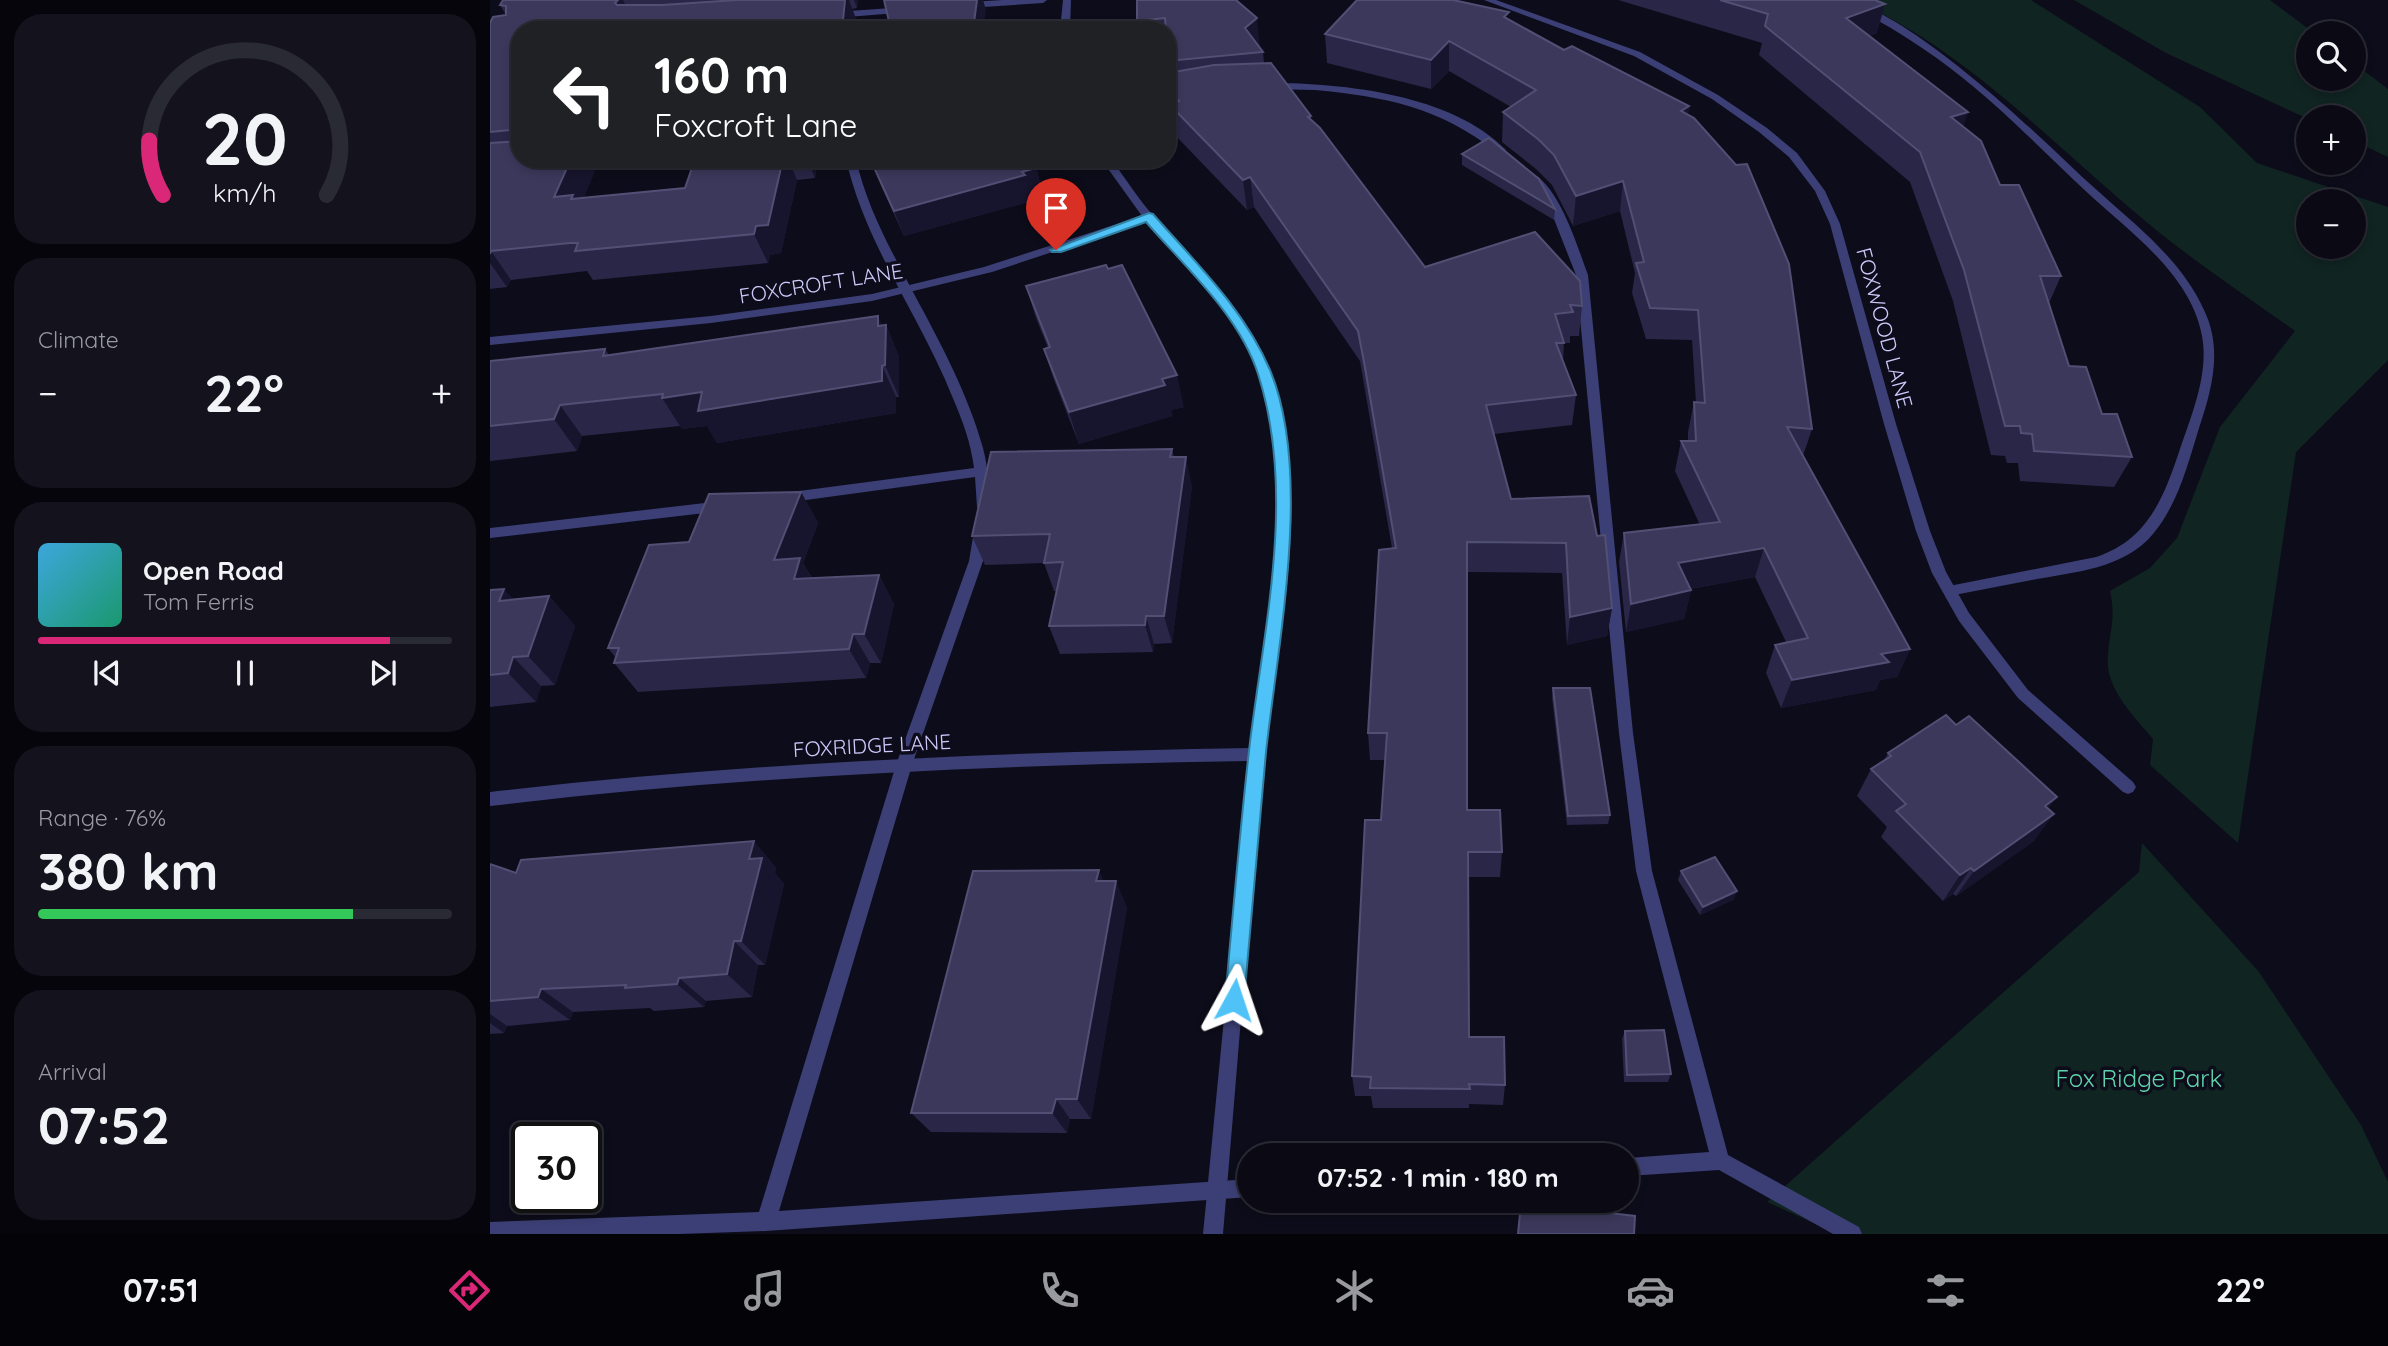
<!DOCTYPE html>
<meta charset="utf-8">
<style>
:root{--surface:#0a0914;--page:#13121d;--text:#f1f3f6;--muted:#999aa0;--line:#2a2a34;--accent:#db2777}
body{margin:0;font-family:Quicksand,sans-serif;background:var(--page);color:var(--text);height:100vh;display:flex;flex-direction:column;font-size:26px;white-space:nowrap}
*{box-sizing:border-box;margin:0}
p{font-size:23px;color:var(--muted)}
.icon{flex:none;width:38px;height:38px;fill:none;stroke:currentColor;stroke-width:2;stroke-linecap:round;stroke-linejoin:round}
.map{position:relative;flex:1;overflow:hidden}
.details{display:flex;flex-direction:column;gap:14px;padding:14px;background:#06050b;width:490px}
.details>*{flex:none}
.top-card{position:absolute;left:21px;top:21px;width:665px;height:147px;border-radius:28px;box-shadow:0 4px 10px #0003,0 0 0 2px var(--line);background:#202124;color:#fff;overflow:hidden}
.tools{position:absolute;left:1806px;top:21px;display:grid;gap:14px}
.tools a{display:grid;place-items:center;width:70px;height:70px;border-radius:50%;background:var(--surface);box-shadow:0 4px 10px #0003,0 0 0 2px var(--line);font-size:35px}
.speed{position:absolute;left:21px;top:1122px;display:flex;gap:14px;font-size:35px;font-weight:700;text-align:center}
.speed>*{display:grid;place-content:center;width:91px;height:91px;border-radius:50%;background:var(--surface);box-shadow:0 4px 10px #0003,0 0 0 2px var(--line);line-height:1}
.speed .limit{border:4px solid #111;border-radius:10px;background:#fff;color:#111}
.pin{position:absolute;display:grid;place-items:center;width:60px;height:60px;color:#fff;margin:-72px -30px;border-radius:50% 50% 50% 0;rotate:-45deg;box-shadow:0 0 7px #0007}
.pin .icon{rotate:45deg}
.me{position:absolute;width:77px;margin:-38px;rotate:5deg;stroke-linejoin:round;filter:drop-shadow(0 0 5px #0008)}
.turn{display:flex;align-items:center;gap:24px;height:147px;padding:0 28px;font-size:32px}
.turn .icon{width:91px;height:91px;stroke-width:2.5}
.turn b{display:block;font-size:49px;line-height:60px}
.big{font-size:52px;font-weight:800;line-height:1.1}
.details .widget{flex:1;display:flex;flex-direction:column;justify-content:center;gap:10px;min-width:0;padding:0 24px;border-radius:28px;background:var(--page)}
.details .dial{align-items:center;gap:0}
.dial svg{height:182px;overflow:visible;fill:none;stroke:var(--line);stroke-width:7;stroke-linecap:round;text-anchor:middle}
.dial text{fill:var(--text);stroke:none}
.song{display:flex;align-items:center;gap:21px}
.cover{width:84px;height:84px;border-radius:10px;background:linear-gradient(135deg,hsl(200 70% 55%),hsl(160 70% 35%))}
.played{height:7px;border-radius:4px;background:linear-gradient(90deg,var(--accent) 85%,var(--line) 85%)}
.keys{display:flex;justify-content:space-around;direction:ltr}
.heat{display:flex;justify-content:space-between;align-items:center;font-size:38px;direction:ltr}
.charge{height:10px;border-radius:5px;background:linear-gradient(90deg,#34c759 76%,var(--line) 0)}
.trip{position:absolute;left:747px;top:1143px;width:402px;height:70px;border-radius:35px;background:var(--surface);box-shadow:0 4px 10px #0003,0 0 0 2px var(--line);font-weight:800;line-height:70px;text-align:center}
.tabs{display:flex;height:112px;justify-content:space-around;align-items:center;background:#040408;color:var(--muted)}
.tabs .icon{width:49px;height:49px}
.tabs .on{color:var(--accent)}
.tabs b{font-size:32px;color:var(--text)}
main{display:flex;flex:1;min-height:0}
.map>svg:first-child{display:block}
.green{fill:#102421;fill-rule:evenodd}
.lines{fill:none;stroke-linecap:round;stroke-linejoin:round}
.service{fill:#3b3f75;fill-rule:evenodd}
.minor{fill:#3b3f75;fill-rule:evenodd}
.wall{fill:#292647}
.shaded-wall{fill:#17142d}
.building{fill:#3b385b;stroke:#514f74;stroke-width:2}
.route{fill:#4fc3f7;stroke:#337fa1;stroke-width:2}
.labels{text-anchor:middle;stroke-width:7;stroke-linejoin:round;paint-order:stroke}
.street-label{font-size:21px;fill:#cbcafa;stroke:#0d0c1a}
.near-park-label{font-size:24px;fill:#5ed2a9;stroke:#0d0c1a}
</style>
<main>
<section class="details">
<div class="widget dial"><svg viewBox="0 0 100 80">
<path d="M14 69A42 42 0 1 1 86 69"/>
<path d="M14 69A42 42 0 0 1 8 45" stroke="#db2777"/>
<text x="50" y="56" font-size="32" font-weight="700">20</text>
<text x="50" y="72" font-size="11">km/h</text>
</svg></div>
<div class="widget"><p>Climate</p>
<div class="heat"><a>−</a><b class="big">22°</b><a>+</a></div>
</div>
<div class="widget">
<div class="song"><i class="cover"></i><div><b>Open Road</b><p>Tom Ferris</p></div></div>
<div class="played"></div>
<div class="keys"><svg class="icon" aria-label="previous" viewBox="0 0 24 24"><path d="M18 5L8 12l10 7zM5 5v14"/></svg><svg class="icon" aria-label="pause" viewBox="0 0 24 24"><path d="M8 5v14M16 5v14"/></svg><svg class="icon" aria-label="next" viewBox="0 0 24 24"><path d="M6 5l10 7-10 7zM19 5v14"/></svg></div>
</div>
<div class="widget"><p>Range · 76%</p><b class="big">380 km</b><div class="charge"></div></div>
<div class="widget"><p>Arrival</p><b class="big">07:52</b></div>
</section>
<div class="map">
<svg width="1898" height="1234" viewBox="0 0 1898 1234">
<rect width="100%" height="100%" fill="#0d0c1a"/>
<g class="green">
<path d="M1363,0H1541L1710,107L1767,163L1898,207V360L1806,452L1748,843L1660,765L1663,739C1644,716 1614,688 1618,655C1620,628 1626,619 1620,591L1660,568L1687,538L1730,427L1805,331C1760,299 1714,268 1671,234C1571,154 1482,52 1363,0ZM1818,201H1864V247H1818Z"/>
<polygon points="1584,0 1780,0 1824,33 1818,33 1818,79 1864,79 1864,63 1898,89 1898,157 1864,141 1864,117 1818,119 1676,53"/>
<polygon points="1652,843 1769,972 1871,1125 1898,1182 1898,1234 1348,1234 1277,1202 1649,872"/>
</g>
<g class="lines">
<g class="service">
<path d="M1348,0C1397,0 1502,93 1539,127C1563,148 1585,171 1609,192C1648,227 1692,261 1714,310C1733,349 1722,389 1709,428C1698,464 1688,504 1663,534C1634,569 1584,572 1542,580C1514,585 1487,591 1459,596L1452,591L1459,586L1606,557C1658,540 1674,497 1690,449C1702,414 1719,373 1712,336C1700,270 1631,226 1586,182C1542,140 1498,95 1448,59C1428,45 1407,31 1385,19C1373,13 1358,8 1348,0Z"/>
<path d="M779,83C853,83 961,94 1016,150L1007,152C948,107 897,97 825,90C808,89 792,90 776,88L774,86Z"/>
<path d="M356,159H366C377,208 400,248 423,292C450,342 478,394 493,448C498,467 499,488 501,507L499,510H489L487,507L485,477L294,503L287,498L294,493L484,468C481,443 472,419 462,396C430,316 375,244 356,159Z"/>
<path d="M1040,172C1070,186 1087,246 1098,275L1143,733L1162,871L1238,1155L1369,1227L1372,1234H1343L1229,1170L1138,1176V1158L1219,1152L1146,871L1129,733L1086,275L1060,209L1035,175Z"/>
<polygon points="232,501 239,506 232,511 0,538 0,528"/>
<polygon points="491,526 498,531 493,561 422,765 289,1211 760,1179 760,1197 276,1231 189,1234 0,1234 0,1222 269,1212 406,765 479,561 484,531"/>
</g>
<g class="minor">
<polygon points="513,0 557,0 553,3 478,8 474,5 478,2"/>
<polygon points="573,0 581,0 580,30 570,30"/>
<polygon points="994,0 1006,0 1150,52 1228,95 1277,128 1307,153 1335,191 1350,224 1406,424 1440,531 1456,572 1479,613 1538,690 1643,782 1646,787 1643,792 1638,794 1633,792 1528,698 1469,621 1442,573 1426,531 1394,424 1340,224 1325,191 1299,157 1269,132 1222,99 1144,56"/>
<polygon points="416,7 419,8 419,12 345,18 341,15 345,12"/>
<path d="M611,159H621C636,179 649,200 666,219C708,266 759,311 781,373C824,496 788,632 775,757C758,916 747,1075 733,1234H713L759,761C506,765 252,776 0,806V792C252,763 507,752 761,748C776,628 816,462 759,349C734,300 692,262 656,221L502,272L382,301L221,323L0,345V337L221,316L382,294L494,267L652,216Z"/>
</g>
</g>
<g class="wall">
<polygon points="13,0 368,0 367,8 362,9 366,19 30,30 30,159 110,159 93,198 195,188 205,159 328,159 325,178 307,180 291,253 280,255 278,263 103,280 97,271 21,280 17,287 0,289 0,23 16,15 10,5"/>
<polygon points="647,0 770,48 773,52 774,63 821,116 821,120 935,267 1092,306 1089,336 1080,336 1080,343 1074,343 1073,361 1086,395 1082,425 1004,434 1021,499 1099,496 1122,608 1117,636 1077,645 1072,573 977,572 977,810 1012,852 1010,877 978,877 979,1037 1015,1085 1013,1105 979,1104 979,1108 883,1108 881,1096 865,1096 862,1076 891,820 895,760 880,760 878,733 902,548 870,361 764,207 757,210 684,134 679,104 681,103 679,90 679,72 678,61 677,30 649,30 647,21"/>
<polygon points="1128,0 1385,0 1387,33 1379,36 1473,127 1510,185 1571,276 1559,303 1579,366 1642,457 1624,487 1530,481 1528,463 1517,463 1515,456 1501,455 1463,301 1420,182 1269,55 1272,43"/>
<polygon points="1018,19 1074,50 1199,106 1198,114 1322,429 1313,456 1420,649 1407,677 1390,680 1386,690 1291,708 1276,673 1285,645 1296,642 1265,577 1200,589 1201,590 1194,619 1136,632 1129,562 1134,533 1210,525 1185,471 1191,441 1198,441 1198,432 1204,402 1206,403 1202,340 1156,339 1142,293 1145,273 1130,211 1083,226 1062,185 1046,169 1012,142 1013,112 1021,107 959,71 941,89 837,63 835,34"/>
<polygon points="972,154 1065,209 1064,220 972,165"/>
<polygon points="382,163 546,168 553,193 541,196 542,201 414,236 392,188"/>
<polygon points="536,286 694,407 681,410 682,416 589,444 564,380 554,349 558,348 546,318"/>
<polygon points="396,325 409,357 409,397 406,397 406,413 227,443 217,426 192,429 190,426 92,436 87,451 0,461 0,361 115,349 119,355"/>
<polygon points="682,449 684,457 702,486 682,643 664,644 663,652 570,654 559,626 567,591 564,591 554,563 495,565 482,536"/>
<polygon points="311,492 328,523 313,563 322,578 389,575 404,604 391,663 380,663 376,678 148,692 124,663 126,658 118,648 199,542"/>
<polygon points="0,590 24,600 59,596 85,626 65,685 51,686 46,702 0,707"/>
<polygon points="1063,688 1120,815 1118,824 1077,825 1062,698"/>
<polygon points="1398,753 1558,809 1544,841 1466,896 1463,894 1453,901 1391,837 1397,827 1367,796 1381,769 1394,760"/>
<polygon points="0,865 26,873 286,867 285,873 294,884 275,965 268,965 262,997 216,1001 214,1007 164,1011 160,1008 83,1012 80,1020 17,1026 14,1033 0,1034"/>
<polygon points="1191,871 1247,891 1243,900 1210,915 1188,880"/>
<polygon points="614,881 637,907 601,1119 580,1119 577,1133 441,1132 421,1113"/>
<polygon points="1135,1031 1181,1074 1178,1082 1134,1082 1132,1039"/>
</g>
<g class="shaded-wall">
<polygon points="128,0 133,0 145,24 125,3"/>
<polygon points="355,0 359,0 366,19 365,30 352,30"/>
<polygon points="364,0 368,0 367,8"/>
<polygon points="487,0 493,0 496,10 493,30 483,30"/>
<polygon points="1395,4 1387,33 1349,47 1356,18"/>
<polygon points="767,18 770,48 765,53 755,28"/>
<polygon points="959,41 959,71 941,89 941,60"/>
<polygon points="1199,106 1194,136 1191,111"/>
<polygon points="1478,112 1468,142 1461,117"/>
<polygon points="81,159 110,159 90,207 64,197"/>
<polygon points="293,159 298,159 307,180 291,253 280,255 278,263 264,234 266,226"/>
<polygon points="317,159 328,159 325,178"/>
<polygon points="546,168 553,193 541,196 542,201 414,236 404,211"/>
<polygon points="760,177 764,207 757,210 753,180"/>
<polygon points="1133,181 1130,211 1083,226 1086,196"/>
<polygon points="1,251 21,280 17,287 0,263 0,254"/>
<polygon points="388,316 396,335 396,325 409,357 409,397 395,365 388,326"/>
<polygon points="392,366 406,397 406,413 227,443 217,426 192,429 172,398"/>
<polygon points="687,375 694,407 681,410 682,416 589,444 579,412"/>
<polygon points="70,405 92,436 87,451 64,419"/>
<polygon points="696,457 702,486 682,643 674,616"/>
<polygon points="311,492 328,523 313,563 327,588 322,609 284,560"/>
<polygon points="1274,548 1265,577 1181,592 1188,563"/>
<polygon points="389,575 404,604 391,663 374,634"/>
<polygon points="14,589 41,619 9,601"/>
<polygon points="1201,590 1194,619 1136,632 1141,604"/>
<polygon points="59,596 85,626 65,685 38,656"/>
<polygon points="1122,608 1117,636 1077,645 1080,617"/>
<polygon points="656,616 664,644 663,652 655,625"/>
<polygon points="363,634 380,663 376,678 359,649"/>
<polygon points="1420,649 1407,677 1390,680 1386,690 1291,708 1302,680 1391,654"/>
<polygon points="23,657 51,686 46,702 18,673"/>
<polygon points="1567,797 1547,824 1555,806"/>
<polygon points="1564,814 1544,841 1466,896 1484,871"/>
<polygon points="264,841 286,867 285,873 294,884 275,965 251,941 259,859"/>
<polygon points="1481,868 1463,894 1453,901 1470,875"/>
<polygon points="609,870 620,895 606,881"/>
<polygon points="626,881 637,907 601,1119 587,1099"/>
<polygon points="1247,891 1243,900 1210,915 1213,907"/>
<polygon points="244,941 268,965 262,997 237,974"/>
<polygon points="189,978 216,1001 214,1007 187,984"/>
<polygon points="51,989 83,1012 80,1020 48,997"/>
<polygon points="0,1014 17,1026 14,1033 0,1023"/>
<polygon points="566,1099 580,1119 577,1133 562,1113"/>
</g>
<g class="building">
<polygon points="13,0 128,0 125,3 127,5 172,5 247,0 355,0 352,30 30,30 30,129 0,132 0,23 3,17 16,15 16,6 10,5"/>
<polygon points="394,0 487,0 483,30 401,30"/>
<polygon points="647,0 746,0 767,18 755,28 773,52 678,61 677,30 676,30 675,18 647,21"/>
<polygon points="867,0 963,0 1019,12 1014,17 1074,50 1082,46 1199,106 1191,111 1204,118 1246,165 1257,164 1299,264 1322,429 1297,427 1420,649 1391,654 1399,662 1302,680 1285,645 1318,638 1274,548 1188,563 1201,590 1141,604 1134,533 1230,522 1191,441 1206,441 1204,402 1215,403 1208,310 1160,308 1146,263 1154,262 1133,181 1086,196 1064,155 1048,139 1013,112 1046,90 959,41 941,60 835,34"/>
<polygon points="1230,0 1385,0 1395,4 1356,18 1478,112 1461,117 1491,141 1510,185 1529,185 1571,276 1550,276 1579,366 1596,367 1612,414 1627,414 1642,457 1544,451 1542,434 1531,433 1530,426 1515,426 1474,270 1430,152 1275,26 1278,14"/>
<polygon points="781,63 821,116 818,117 830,128 935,267 1045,232 1090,281 1092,306 1080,305 1083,312 1065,314 1074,343 1066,343 1086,395 996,405 1021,499 1099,496 1107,536 1115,535 1122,608 1080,617 1076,543 977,542 977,810 1010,810 1012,852 978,852 979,1037 1014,1037 1015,1085 979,1084 980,1089 880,1088 881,1077 862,1076 875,820 891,820 897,733 878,733 889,550 906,548 874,362 868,331 760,177 753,180 679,104 689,101 679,90 678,73 724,65"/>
<polygon points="999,138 1049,179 1065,209 972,154"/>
<polygon points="30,141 30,159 81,159 64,197 83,195 81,199 195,188 205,159 293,159 278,225 266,226 264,234 85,251 88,243 80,243 1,251 0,254 0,143"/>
<polygon points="394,159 541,159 546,168 532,172 535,175 404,211 382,163"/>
<polygon points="616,265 618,269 632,265 687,375 672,379 675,385 579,412 554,349 560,347 536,286"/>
<polygon points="388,316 388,326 396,325 395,365 392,366 392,381 208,411 212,392 172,398 173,394 70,405 64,419 0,426 0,361 115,349 113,356"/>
<polygon points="682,449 680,457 696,457 674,616 656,616 655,625 559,626 573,562 554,563 560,534 482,536 501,452"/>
<polygon points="311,492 284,560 310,558 304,579 389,575 374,634 363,634 359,649 124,663 129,648 118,648 159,545 199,542 219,494"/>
<polygon points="14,589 9,601 59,596 38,656 23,657 18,673 0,675 0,590"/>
<polygon points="1063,688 1100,688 1120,815 1078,816"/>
<polygon points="1456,715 1466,725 1479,716 1567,797 1555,806 1564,814 1484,871 1481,868 1470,875 1406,811 1416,804 1381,769 1401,756 1398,753"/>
<polygon points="264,841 259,859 272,858 251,941 244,941 237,974 189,978 187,984 135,988 136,985 51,989 48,997 0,1001 0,864 26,873 31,860"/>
<polygon points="1225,857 1247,891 1213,907 1191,871"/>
<polygon points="609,870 606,881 626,881 587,1099 566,1099 562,1113 421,1113 483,871"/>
<polygon points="1174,1030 1181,1074 1137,1075 1135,1031"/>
<polygon points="1031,1203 1145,1216 1144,1234 1028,1234"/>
</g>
<path class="route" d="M659,213L663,214C706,263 754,309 780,370C823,473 788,642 776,752C768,834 762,917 754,1000L751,1006L744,1009L738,1006L735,1000C743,914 750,827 760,742C775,622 806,492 768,374C749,315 696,268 656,222L571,252H562L560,250Z"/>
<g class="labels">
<g class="street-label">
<text transform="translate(331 284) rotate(-9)" y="7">FOXCROFT LANE</text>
<text transform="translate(1394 328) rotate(75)" y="7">FOXWOOD LANE</text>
<text transform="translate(382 746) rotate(-3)" y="7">FOXRIDGE LANE</text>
</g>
<g class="near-park-label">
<text x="1649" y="1087">Fox Ridge Park</text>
</g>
</g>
</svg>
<div class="tools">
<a><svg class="icon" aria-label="search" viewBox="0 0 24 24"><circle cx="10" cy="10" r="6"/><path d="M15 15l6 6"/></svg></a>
<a>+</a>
<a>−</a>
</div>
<div class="speed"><div class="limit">30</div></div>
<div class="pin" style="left:566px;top:250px;background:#d93025"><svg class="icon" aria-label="arrive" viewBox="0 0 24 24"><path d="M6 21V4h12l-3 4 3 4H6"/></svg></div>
<svg class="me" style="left:744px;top:1000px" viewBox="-20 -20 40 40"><path d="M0-17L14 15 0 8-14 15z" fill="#4fc3f7" stroke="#fff" stroke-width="4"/></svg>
<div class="trip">07:52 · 1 min · 180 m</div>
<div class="top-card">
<div class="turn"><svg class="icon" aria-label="left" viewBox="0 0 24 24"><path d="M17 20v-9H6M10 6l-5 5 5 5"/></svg><div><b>160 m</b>Foxcroft Lane</div></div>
</div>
</div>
</main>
<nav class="tabs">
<b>07:51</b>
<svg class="icon on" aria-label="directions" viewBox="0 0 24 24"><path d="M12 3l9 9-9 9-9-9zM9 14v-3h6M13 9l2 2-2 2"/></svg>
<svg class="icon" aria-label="music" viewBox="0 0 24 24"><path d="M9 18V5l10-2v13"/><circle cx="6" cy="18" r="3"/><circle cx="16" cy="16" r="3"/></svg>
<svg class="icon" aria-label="phone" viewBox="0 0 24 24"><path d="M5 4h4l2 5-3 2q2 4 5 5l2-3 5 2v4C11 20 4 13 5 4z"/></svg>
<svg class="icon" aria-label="climate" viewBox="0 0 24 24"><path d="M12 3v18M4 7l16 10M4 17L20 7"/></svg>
<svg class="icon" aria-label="car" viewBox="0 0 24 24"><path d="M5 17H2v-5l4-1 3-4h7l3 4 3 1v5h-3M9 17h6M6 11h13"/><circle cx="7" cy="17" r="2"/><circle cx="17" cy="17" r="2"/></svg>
<svg class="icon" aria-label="filters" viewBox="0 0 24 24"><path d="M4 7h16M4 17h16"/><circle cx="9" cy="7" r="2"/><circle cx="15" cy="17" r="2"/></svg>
<b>22°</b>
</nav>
